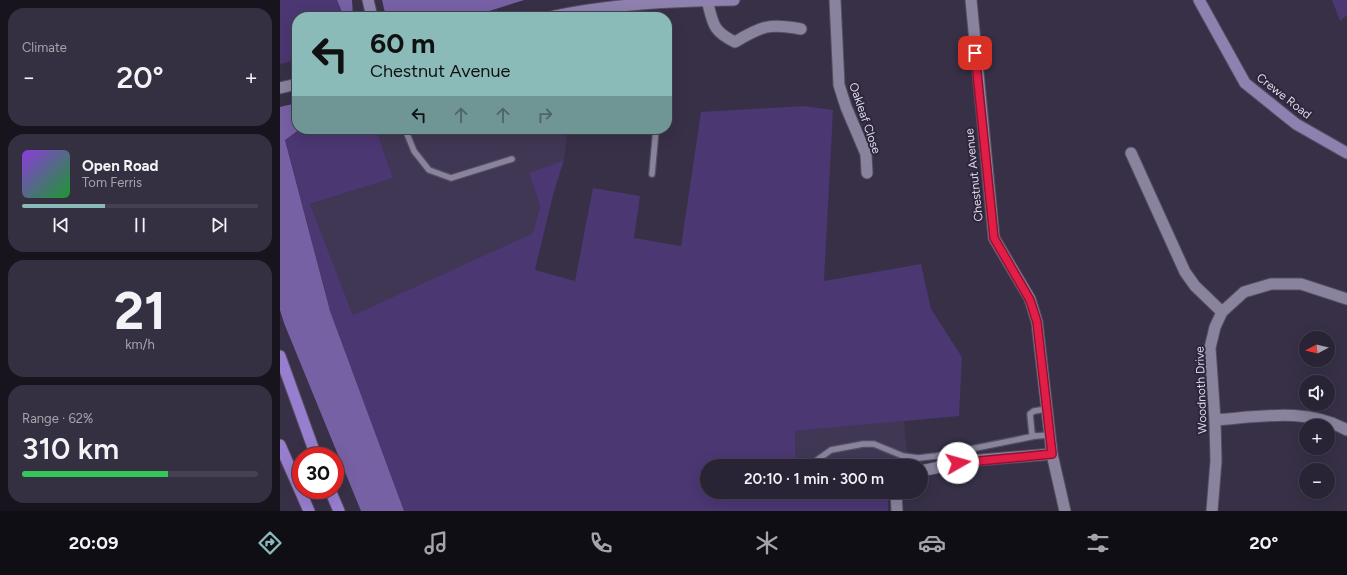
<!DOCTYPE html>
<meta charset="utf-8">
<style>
:root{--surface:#292435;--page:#353041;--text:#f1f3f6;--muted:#a5a4ad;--line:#454150;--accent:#8bbbb9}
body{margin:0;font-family:Figtree,sans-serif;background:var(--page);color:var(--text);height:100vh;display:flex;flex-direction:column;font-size:15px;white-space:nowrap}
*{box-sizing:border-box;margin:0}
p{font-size:13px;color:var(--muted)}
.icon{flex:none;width:22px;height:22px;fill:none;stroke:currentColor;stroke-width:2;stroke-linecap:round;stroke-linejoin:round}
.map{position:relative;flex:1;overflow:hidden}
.details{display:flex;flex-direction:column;gap:8px;padding:8px;background:#17141d;width:280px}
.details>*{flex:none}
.banner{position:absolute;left:12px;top:12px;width:380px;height:122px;border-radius:16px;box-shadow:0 4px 16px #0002,0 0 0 1px var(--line);background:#8bbbb9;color:#111;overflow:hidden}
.needle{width:26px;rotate:263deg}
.fabs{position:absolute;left:1019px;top:331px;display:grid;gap:8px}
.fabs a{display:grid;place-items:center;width:36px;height:36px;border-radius:50%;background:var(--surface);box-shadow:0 4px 16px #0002,0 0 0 1px var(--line);font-size:20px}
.speed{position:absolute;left:12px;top:447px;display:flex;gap:8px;font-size:20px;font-weight:700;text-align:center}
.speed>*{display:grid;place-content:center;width:52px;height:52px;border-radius:50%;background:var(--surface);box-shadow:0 4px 16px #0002,0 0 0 1px var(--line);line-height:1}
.speed .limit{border:6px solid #d22;background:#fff;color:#111}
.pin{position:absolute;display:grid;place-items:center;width:34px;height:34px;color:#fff;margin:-17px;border-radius:8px;box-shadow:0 2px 6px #0006}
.me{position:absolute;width:44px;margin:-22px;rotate:83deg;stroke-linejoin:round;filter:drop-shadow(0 0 3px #0008)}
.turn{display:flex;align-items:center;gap:14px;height:84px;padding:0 12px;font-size:18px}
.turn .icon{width:52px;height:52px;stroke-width:2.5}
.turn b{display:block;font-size:28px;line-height:34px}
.lanes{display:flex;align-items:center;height:38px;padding:0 12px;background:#0003;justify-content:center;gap:20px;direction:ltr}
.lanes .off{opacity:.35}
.big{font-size:30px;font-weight:600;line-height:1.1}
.details .widget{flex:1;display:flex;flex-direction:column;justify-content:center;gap:6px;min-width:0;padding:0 14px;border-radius:16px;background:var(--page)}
.details .dial{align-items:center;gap:0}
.dial b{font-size:52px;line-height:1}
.song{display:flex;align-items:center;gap:12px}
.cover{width:48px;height:48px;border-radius:6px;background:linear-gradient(135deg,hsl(270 70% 55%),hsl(130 70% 35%))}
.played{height:4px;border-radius:2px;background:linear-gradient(90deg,var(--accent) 35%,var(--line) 35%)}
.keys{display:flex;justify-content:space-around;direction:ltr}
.heat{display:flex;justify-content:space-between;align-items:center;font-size:22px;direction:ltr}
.charge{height:6px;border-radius:3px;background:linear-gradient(90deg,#34c759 62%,var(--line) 0)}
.trip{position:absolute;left:420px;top:459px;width:228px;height:40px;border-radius:20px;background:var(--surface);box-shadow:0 4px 16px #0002,0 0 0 1px var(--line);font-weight:600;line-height:40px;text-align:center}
.tabs{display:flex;height:64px;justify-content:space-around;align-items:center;background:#100e15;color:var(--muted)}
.tabs .icon{width:28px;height:28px}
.tabs .current{color:var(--accent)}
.tabs b{font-size:18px;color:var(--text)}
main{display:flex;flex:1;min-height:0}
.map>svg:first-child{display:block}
.built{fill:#403754}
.green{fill:#4b3772}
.forest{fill:#7761a5}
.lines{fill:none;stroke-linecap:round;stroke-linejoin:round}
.service-casing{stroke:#544e61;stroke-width:8}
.minor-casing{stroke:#544e61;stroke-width:13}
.tertiary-casing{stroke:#544e61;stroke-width:13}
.secondary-casing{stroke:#544e61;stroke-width:13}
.trunk-casing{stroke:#544e61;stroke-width:13}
.service{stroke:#8a839d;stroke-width:5.5}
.minor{stroke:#8a839d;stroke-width:11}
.tertiary{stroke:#8a839d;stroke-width:11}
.secondary{stroke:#8f81af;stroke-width:11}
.trunk{stroke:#987ece;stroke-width:11}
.route-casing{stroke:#92132f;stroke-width:10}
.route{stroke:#e11d48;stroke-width:7}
.labels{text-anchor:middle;stroke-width:4;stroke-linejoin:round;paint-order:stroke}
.street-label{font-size:12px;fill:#dedae8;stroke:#2d263c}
</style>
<main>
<section class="details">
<div class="widget"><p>Climate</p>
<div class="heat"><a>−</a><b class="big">20°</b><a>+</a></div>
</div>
<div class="widget">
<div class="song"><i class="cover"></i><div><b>Open Road</b><p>Tom Ferris</p></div></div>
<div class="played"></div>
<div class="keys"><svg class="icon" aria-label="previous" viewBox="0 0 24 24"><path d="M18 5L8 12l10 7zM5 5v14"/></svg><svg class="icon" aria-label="pause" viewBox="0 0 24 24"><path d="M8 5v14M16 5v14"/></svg><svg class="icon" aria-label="next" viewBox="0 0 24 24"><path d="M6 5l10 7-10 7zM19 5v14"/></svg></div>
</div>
<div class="widget dial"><b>21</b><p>km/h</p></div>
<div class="widget"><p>Range · 62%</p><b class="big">310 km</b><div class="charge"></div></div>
</section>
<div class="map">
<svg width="1067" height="511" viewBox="0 0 1067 511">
<rect width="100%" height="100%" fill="#373047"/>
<g class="built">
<polygon points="96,129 284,129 287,139 284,160 249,173 260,206 253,233 73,315 30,204 113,178"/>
<polygon points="624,421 628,461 607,463 607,466 516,466 515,431"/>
</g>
<g class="green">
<polygon points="0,0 57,0 64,17 17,17 17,60 0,64"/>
<polygon points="1052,0 1067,0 1067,15 1060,21"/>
<polygon points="523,106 553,110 544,281 641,264 651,309 682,357 679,416 515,431 516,466 427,466 427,492 608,492 608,511 124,511 50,311 5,139 20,129 96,129 113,178 30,204 73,315 253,233 260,206 249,173 284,160 273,195 255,270 295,281 313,188 360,196 354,238 401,246 421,112"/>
</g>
<g class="forest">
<polygon points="57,0 72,0 73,17 64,17"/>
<polygon points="102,0 244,0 190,17 106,17"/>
<polygon points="17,103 17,129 20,129 5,140 50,311 124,511 81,511 4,323 0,310 0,107"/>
</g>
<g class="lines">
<defs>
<g id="service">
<polyline points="339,6 339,17"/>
<polyline points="125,129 134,151 149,170 171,178 232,159"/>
<polyline points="372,174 376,129"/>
<polyline points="767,409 754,411 750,414 752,434 755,436 770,435"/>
<polyline points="537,460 551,450 583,444 594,444 623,456 638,458 656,456 755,436"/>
</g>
<g id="minor">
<path d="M427,0C433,23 432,31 455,42C482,26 489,23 521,29"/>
<polyline points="555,0 559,85 566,107 586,154 587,173"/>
<polyline points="691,0 714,238 750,299 757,322 772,454 785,511"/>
<polyline points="851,153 905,272 915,286 942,312 935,327 930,348 935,420 936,461 932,511"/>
<polyline points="942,312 964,292 991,284 1021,284 1067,299"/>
<path d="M935,420C979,417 1027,407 1067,430"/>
<polyline points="641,471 688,461 772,454"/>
<polyline points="616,492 617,511"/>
</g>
<polyline id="tertiary" points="0,88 17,84"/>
<g id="secondary">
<polyline points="88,0 92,17"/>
<polyline points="919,0 965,83 1016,124 1067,153"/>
<path d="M270,17C330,4 392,1 454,0"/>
</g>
<g id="trunk">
<polyline points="0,356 36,456"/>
<polyline points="0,445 29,511"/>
<polyline points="50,490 59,511"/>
</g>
</defs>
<use href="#service" class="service-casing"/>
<use href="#minor" class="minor-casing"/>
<use href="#tertiary" class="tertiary-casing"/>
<use href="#secondary" class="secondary-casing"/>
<use href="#trunk" class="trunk-casing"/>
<use href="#service" class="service"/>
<use href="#minor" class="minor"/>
<use href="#tertiary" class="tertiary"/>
<use href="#secondary" class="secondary"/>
<use href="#trunk" class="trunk"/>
</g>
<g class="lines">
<defs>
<polyline id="route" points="678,463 772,454 757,322 750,300 714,238 695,53"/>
</defs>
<use href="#route" class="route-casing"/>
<use href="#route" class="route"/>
</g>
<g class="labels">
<g class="street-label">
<text transform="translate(1004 96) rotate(38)" y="4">Crewe Road</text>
<text transform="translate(585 118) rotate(71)" y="4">Oakleaf Close</text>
<text transform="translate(694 175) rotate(-96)" y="4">Chestnut Avenue</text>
<text transform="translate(921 390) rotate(-92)" y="4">Woodnoth Drive</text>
</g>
</g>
</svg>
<div class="fabs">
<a><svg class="needle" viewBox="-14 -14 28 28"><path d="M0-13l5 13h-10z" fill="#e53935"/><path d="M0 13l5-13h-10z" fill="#a5a4ad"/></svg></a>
<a><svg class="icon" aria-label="sound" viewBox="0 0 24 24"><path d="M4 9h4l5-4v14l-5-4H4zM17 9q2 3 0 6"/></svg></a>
<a>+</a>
<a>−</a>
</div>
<div class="speed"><div class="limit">30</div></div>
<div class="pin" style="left:695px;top:53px;background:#d93025"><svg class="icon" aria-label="arrive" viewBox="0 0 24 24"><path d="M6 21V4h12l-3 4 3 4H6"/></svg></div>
<svg class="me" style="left:678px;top:463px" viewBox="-20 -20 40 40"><circle r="19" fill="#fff"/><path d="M0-13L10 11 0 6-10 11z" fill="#e11d48"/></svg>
<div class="trip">20:10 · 1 min · 300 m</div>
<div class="banner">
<div class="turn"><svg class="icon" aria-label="left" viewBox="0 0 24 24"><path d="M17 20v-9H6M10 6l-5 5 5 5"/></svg><div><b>60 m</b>Chestnut Avenue</div></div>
<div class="lanes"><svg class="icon" aria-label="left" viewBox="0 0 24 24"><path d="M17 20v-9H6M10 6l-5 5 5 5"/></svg><svg class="icon off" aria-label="ahead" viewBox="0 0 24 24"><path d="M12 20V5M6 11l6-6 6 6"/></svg><svg class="icon off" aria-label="ahead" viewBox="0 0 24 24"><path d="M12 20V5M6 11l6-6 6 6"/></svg><svg class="icon off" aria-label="right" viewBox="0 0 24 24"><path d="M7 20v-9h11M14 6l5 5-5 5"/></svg></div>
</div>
</div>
</main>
<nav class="tabs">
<b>20:09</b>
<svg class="icon current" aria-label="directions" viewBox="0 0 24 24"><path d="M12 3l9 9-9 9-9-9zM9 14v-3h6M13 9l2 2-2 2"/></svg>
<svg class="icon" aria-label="music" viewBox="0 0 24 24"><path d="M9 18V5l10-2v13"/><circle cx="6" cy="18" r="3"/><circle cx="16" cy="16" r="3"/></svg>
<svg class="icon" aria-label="phone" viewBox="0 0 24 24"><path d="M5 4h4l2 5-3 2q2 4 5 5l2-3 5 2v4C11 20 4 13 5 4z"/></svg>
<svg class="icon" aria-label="climate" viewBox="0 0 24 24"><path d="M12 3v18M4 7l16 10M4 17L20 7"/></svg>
<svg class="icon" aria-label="car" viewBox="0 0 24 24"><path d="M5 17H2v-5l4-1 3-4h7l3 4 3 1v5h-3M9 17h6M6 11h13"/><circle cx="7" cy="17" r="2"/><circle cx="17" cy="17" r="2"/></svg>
<svg class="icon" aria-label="filters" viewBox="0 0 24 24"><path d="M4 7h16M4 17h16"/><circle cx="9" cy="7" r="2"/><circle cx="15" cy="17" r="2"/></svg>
<b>20°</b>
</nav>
